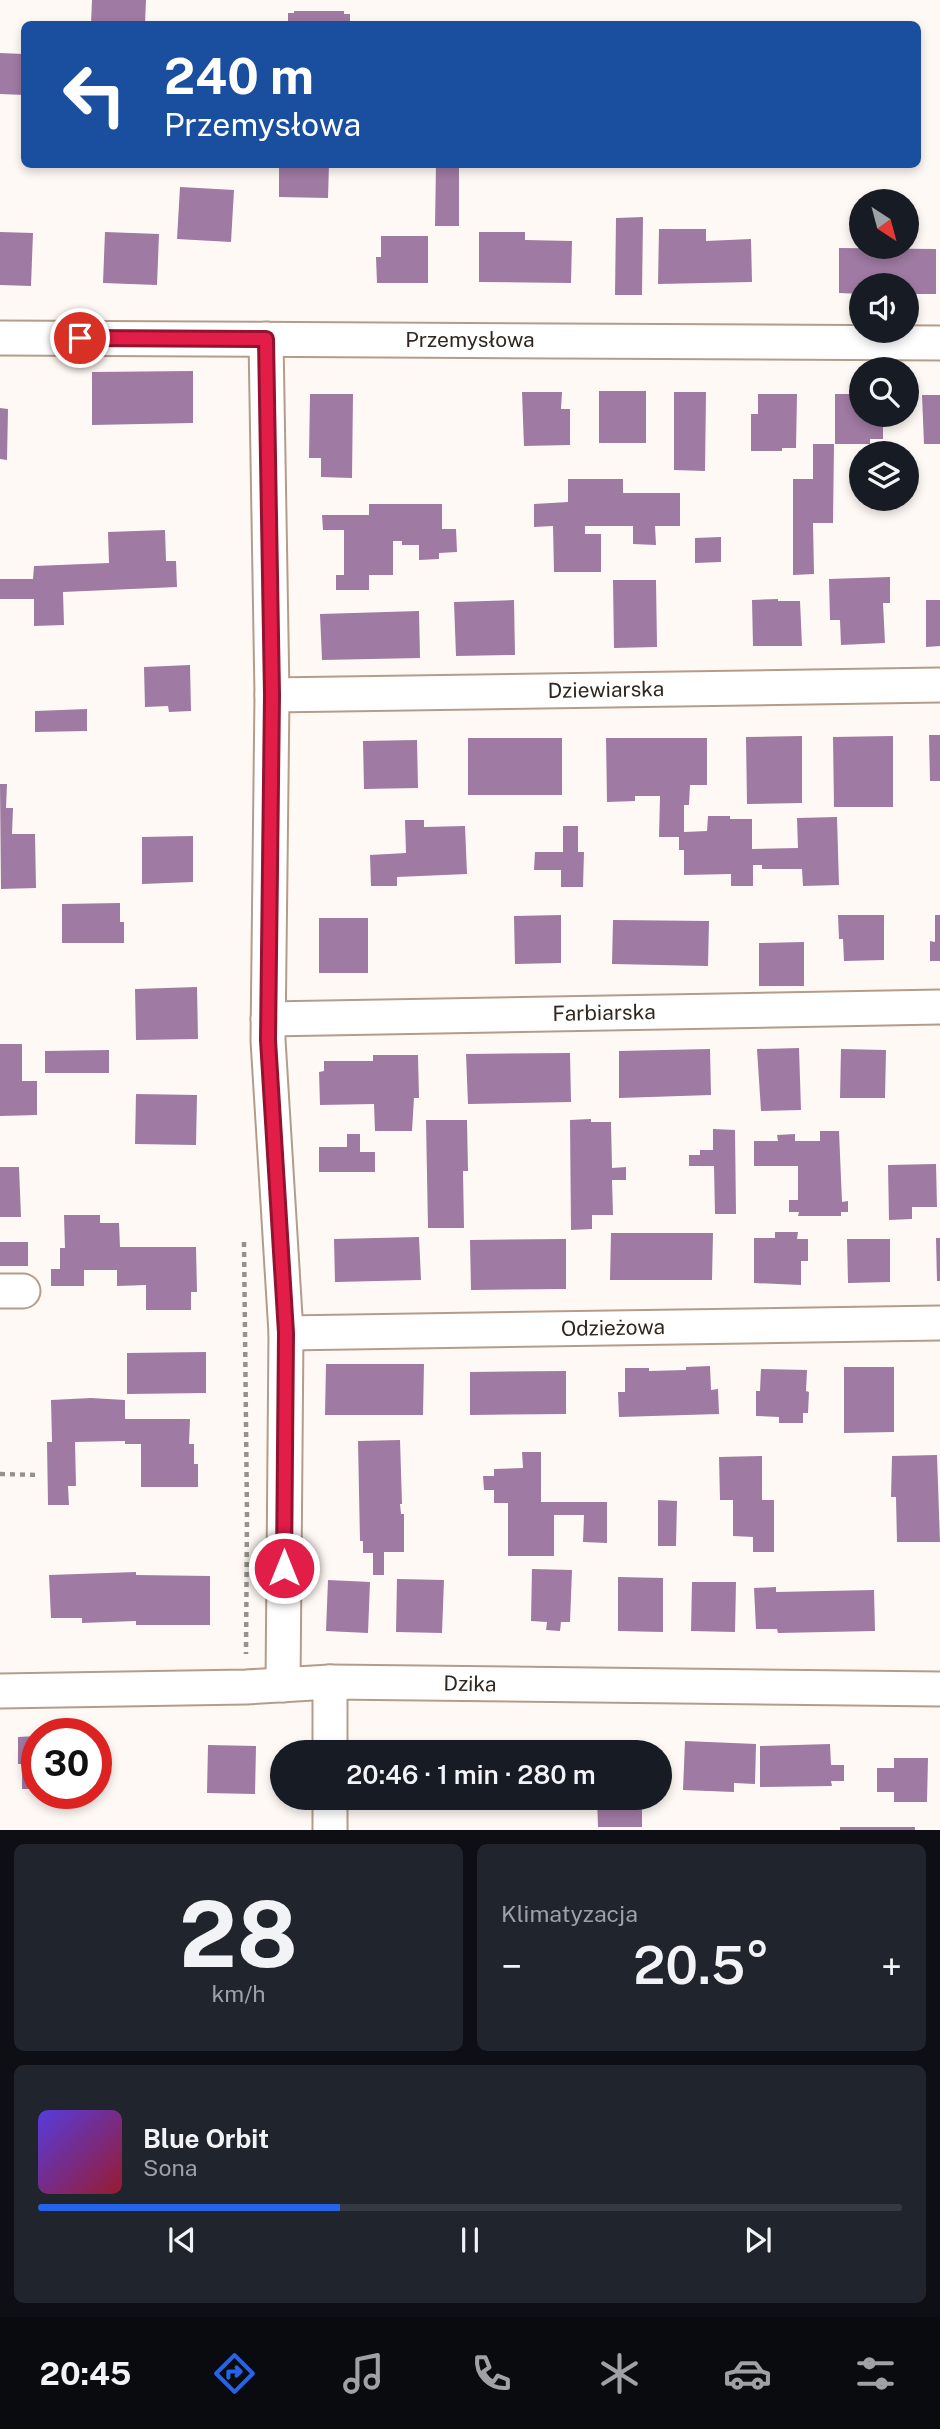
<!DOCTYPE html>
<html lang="pl">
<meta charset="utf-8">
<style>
:root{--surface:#171b24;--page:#20242c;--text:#f1f3f6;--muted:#9ea1a6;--line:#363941;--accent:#2563eb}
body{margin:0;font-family:"Public Sans",sans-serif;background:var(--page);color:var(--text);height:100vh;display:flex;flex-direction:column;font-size:26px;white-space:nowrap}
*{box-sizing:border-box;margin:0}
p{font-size:23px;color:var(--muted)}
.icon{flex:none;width:38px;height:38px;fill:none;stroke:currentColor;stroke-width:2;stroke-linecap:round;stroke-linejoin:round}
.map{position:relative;height:1830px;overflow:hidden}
.side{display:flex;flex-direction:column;gap:14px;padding:14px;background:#0d0f14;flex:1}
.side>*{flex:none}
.top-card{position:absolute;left:21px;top:21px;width:900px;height:147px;border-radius:10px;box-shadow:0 4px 10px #0003;background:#1a4fa0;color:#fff;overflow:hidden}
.needle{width:46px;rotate:144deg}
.fabs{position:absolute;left:849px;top:189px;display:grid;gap:14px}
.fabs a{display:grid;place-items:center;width:70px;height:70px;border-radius:50%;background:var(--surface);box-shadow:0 4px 10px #0003;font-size:35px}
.speed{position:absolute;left:21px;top:1718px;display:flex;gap:14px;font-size:35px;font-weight:700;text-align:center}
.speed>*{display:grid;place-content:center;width:91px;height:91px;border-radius:50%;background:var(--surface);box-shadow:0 4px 10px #0003;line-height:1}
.speed .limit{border:10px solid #d22;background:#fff;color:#111}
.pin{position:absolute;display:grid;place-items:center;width:60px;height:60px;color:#fff;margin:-30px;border:4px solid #fff;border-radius:50%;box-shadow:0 2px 7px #0007}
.me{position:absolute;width:77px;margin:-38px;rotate:0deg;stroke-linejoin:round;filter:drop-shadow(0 0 5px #0008)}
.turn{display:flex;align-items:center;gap:24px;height:147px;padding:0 28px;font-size:32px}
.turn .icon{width:91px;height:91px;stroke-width:2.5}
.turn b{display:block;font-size:49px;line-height:60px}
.big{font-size:52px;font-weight:600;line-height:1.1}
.side .widget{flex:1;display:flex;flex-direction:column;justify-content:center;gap:10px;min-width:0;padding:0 24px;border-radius:10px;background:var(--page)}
.side .dial{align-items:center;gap:0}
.dial b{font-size:91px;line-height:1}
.song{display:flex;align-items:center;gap:21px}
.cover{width:84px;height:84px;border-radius:10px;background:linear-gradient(135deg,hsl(250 70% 55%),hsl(350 70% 35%))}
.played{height:7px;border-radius:4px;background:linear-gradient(90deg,var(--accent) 35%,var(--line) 35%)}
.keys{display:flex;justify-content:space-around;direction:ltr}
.heat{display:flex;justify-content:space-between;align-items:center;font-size:38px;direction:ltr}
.side .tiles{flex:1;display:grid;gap:14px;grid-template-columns:1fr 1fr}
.widget:last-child{grid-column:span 2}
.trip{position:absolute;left:270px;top:1740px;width:402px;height:70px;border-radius:35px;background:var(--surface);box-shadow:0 4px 10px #0003;font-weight:600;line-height:70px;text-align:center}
.tabs{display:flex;height:112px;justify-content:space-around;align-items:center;background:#090b0e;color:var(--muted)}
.tabs .icon{width:49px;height:49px}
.tabs .on{color:var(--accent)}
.tabs b{font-size:32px;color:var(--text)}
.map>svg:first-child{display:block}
.building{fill:#9f7aa2}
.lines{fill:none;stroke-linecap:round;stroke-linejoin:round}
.minor-casing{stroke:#b59c8a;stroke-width:37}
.path{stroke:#98908b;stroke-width:4.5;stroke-dasharray:5 5;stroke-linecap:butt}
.minor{stroke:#fff;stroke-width:33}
.route-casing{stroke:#92132f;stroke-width:18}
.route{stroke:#e11d48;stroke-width:12}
.labels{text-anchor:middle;stroke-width:5;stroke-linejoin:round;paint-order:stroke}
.street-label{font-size:21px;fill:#312720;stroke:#fff}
</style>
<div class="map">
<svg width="940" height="1831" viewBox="0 0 940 1831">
<rect width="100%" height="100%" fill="#fff9f5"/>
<g class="building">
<polygon points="92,0 146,0 145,24 91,24"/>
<polygon points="294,11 344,11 344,14 350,14 350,24 294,24 294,21 288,21 288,13 294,13"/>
<polygon points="0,53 24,54 24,95 0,94"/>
<polygon points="279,164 329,164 328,198 279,197"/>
<polygon points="436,164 459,164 459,226 435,226"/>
<polygon points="180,187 234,190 231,242 177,239"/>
<polygon points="643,217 642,295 615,295 616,218"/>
<polygon points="659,229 706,229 706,241 751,239 752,282 658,284"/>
<polygon points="0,232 33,233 31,286 0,285"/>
<polygon points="105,232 159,234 157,285 103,283"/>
<polygon points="479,232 525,232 525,240 572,241 571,283 479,282"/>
<polygon points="381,236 428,236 428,283 377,283 376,257 381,257"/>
<polygon points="839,248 936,249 936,294 906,294 906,285 861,285 861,294 839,293"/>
<polygon points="193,371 193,423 92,425 92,372"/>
<rect x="599" y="391" width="47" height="52"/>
<polygon points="522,392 562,392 561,409 570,409 570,445 524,446"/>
<polygon points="674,392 706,392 705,471 674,470"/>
<polygon points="310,394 353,394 352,478 321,477 321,458 309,458"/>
<polygon points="758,394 797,394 796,448 782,448 782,451 751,451 751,414 758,414"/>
<polygon points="835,394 861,394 861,415 883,415 883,439 870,439 870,444 835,444"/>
<polygon points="922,395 940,395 940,444 924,444"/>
<polygon points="0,408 8,409 7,460 0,459"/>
<polygon points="813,444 834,444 833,523 813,523 814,574 793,575 793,479 813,479"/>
<polygon points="568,479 623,479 623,493 680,493 680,526 655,526 656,545 633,544 633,526 585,526 585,534 601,534 601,572 554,572 553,526 534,527 534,504 568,502"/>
<polygon points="369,504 442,504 442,529 456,529 457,552 439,553 439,559 419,560 419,545 402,545 402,541 393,541 393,575 369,575 369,590 336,590 336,575 344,575 344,530 323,530 322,515 369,515"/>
<polygon points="165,530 166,561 176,561 177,587 63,592 64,625 34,626 34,599 0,599 0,579 33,579 34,566 109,563 108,532"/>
<polygon points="721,537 721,562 695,563 695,538"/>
<polygon points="890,577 890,603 883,603 885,643 841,645 840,620 830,620 829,579"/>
<polygon points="613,580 656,580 657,647 614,648"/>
<polygon points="778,599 778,601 800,601 802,646 753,646 752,600"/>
<polygon points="514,600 515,655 456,656 454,602"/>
<polygon points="926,600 940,600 940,646 926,647"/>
<polygon points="419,611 420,658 322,660 320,614"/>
<polygon points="190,665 191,711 169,712 168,706 145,707 144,667"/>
<polygon points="87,709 87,731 35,732 35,711"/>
<polygon points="929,735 940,735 940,781 930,781"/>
<polygon points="802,736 802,803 747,804 746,737"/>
<polygon points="893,736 893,807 834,807 833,737"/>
<rect x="468" y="738" width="94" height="57"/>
<polygon points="606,738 707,738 707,785 690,785 689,805 684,805 684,832 707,831 708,816 730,816 730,819 752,819 752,849 798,848 797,818 837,817 839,885 803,886 802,869 762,869 762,865 753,865 753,886 731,886 731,874 684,875 684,850 679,850 679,837 659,837 660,796 635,796 635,801 607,802"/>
<polygon points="417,740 418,788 364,789 363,741"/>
<polygon points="0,784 7,784 6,808 13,808 12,834 35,834 36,888 1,889"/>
<polygon points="405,820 424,820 424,827 465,826 467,874 397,877 397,886 371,886 370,855 406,853"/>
<polygon points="563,826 578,826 578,852 584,852 583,887 561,887 561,870 534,870 535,852 563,852"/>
<polygon points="193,836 193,882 142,884 142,837"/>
<polygon points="120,903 120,922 124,922 124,943 62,943 62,904"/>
<polygon points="561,915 561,963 515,964 514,916"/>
<polygon points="838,915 884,915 884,960 844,961 843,939 839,939"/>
<polygon points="935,915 940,915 940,961 930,961 930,941 935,942"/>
<rect x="319" y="918" width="49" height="55"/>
<polygon points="613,920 709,921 708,966 612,964"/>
<polygon points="804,942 804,986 759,986 759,943"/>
<polygon points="197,987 198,1039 136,1040 135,989"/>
<polygon points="0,1044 22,1044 22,1081 37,1081 37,1115 0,1116"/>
<polygon points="799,1048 801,1110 761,1111 757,1049"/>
<polygon points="710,1049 711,1095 619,1098 619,1051"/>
<polygon points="841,1049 886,1050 885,1098 840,1098"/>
<polygon points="109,1050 109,1073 45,1073 45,1051"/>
<polygon points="570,1053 571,1102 468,1104 466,1054"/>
<polygon points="373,1055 418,1055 419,1098 414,1098 412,1131 375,1131 374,1104 320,1105 319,1072 324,1071 324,1061 373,1061"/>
<polygon points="136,1094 197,1095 196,1145 135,1144"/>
<polygon points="591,1119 591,1122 611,1122 612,1168 626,1167 626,1180 612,1180 613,1215 592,1215 592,1229 571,1230 570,1120"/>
<polygon points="426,1120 467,1120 468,1171 463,1171 464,1228 428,1228"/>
<polygon points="713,1129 735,1130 736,1214 715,1214 714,1166 689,1166 689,1155 700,1155 700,1150 713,1150"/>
<polygon points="820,1131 839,1131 842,1202 848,1201 848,1212 841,1212 841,1216 798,1216 799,1212 789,1212 789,1200 798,1200 798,1166 754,1166 754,1141 778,1141 777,1135 795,1134 795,1141 820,1141"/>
<polygon points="347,1134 360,1134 360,1152 375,1152 375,1172 319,1172 319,1147 347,1147"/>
<polygon points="936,1164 937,1207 912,1207 912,1219 889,1220 888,1165"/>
<polygon points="0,1167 19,1167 21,1217 0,1217"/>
<polygon points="64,1215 100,1215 100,1223 119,1223 120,1247 196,1247 197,1292 191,1292 191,1310 146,1310 146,1285 117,1286 117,1270 84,1270 84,1286 51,1286 51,1269 60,1269 60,1248 65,1248"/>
<polygon points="775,1232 798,1232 797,1239 808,1239 808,1261 801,1261 801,1285 754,1283 754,1238 775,1238"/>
<polygon points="611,1233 713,1233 712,1280 610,1280"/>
<polygon points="419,1237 421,1280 335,1282 334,1239"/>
<polygon points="936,1238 940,1238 940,1281 937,1281"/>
<polygon points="566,1239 566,1289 471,1290 470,1240"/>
<polygon points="847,1239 890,1239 890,1282 848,1283"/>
<rect x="0" y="1242" width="28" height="24"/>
<polygon points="206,1352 206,1393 127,1394 127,1353"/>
<polygon points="326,1364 424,1364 423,1415 325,1415"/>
<polygon points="710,1366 711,1390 718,1389 719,1414 619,1417 618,1392 625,1392 625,1368 649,1368 649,1371 686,1370 686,1367"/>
<polygon points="844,1367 894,1367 894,1432 844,1433"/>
<polygon points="761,1369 807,1370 806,1391 809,1392 808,1413 803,1413 803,1423 779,1423 779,1417 756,1416 756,1391 760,1391"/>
<polygon points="566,1371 566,1414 470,1415 470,1372"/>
<polygon points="91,1398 125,1400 125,1419 190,1419 189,1444 194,1444 194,1464 198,1464 198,1487 141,1487 141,1444 125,1444 125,1441 75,1442 76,1486 68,1486 69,1505 48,1505 47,1442 52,1442 51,1400"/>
<polygon points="400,1440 402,1504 400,1504 401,1514 404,1514 404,1552 384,1552 384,1575 373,1575 373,1553 363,1553 363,1541 360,1541 358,1441"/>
<polygon points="522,1452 541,1452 541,1502 607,1502 607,1543 583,1542 584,1515 554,1515 554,1556 508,1556 508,1503 494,1503 494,1490 484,1490 483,1476 494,1476 494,1469 523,1468"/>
<polygon points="937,1455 940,1542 897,1542 896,1497 891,1497 892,1456"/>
<polygon points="762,1456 762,1500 774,1500 774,1552 753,1552 753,1537 733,1536 733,1500 720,1500 719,1457"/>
<polygon points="658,1500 677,1501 676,1546 658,1546"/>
<polygon points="532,1569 572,1570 570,1622 561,1622 560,1631 546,1630 547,1622 531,1621"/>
<polygon points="136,1572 136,1575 210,1576 210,1625 136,1625 136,1621 82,1623 82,1618 51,1618 49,1575"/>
<polygon points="618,1577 663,1578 663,1632 618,1631"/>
<polygon points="397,1579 444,1580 442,1633 396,1632"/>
<polygon points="328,1580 370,1582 368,1633 326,1631"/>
<polygon points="692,1582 736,1582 735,1632 691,1631"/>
<polygon points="776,1587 776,1592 874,1590 875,1631 778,1633 777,1629 756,1629 754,1588"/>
<polygon points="37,1736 37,1789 22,1789 22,1764 18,1764 18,1737"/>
<polygon points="389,1741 436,1742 436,1752 389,1752"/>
<polygon points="685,1741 756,1744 755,1784 734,1783 734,1792 683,1790"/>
<polygon points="592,1744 642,1744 642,1752 591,1752"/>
<polygon points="830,1744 831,1765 844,1765 844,1781 831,1781 832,1786 760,1787 760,1746"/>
<polygon points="208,1745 256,1746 255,1794 207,1793"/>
<polygon points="894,1758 928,1758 927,1802 894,1802 894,1792 877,1792 877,1768 894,1768"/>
<polygon points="597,1797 642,1797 642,1827 598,1827"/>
<rect x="840" y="1827" width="75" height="4"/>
</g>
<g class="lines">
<defs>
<g id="minor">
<polyline points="0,338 940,343"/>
<polyline points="266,339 272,695 268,1040 286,1333 283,1685"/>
<polyline points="272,695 940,685"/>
<polyline points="268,1019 940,1007"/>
<polyline points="0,1291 23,1291"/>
<polyline points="286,1333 940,1323"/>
<polyline points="0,1691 246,1687 330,1682 940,1689"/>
<polyline points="330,1752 330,1682"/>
<polyline points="330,1831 330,1797"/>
</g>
</defs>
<use href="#minor" class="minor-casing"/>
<g class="path">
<polyline points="244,1242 247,1514 246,1654"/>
<polyline points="0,1474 40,1475"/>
</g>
<use href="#minor" class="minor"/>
</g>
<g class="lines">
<defs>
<polyline id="route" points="80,338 266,339 272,695 268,1040 286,1333 284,1568"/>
</defs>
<use href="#route" class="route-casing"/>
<use href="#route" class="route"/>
</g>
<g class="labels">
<g class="street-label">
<text x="470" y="347">Przemysłowa</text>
<text transform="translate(606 690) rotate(-1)" y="7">Dziewiarska</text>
<text transform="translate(604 1013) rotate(-1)" y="7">Farbiarska</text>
<text transform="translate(613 1328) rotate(-1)" y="7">Odzieżowa</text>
<text transform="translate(470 1684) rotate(1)" y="7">Dzika</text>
</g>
</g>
</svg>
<div class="fabs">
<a><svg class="needle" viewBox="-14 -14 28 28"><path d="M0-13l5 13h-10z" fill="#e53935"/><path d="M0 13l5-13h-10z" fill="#9ea1a6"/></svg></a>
<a><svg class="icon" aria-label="sound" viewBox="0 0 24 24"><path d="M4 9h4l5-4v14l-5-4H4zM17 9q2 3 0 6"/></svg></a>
<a><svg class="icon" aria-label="search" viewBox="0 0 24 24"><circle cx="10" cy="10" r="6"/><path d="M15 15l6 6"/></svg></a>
<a><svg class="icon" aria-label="layers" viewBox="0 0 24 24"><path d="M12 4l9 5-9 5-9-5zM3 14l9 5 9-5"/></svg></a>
</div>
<div class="speed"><div class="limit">30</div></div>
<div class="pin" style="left:80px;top:338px;background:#d93025"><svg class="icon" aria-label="arrive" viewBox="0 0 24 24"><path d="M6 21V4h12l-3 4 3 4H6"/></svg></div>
<svg class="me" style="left:284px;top:1568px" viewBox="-20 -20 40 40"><circle r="17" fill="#e11d48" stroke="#fff" stroke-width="3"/><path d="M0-11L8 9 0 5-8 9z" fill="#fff"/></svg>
<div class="trip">20:46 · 1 min · 280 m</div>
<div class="top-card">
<div class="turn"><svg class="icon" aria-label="left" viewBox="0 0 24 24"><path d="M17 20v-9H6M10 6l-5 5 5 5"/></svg><div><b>240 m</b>Przemysłowa</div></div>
</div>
</div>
<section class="side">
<div class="tiles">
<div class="widget dial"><b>28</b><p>km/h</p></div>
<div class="widget"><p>Klimatyzacja</p>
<div class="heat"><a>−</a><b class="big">20.5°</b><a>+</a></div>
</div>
<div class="widget">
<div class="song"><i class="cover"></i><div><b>Blue Orbit</b><p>Sona</p></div></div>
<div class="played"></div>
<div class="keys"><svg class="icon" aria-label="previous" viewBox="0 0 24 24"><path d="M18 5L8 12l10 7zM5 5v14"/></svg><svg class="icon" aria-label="pause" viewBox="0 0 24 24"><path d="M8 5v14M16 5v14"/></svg><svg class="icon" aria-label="next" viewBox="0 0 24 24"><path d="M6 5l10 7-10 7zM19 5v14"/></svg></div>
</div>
</div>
</section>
<nav class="tabs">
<b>20:45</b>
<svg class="icon on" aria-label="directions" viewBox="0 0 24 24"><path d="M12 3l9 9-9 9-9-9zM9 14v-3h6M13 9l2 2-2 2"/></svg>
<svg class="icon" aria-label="music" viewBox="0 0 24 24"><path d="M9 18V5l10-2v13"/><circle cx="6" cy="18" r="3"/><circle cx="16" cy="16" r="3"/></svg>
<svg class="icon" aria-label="phone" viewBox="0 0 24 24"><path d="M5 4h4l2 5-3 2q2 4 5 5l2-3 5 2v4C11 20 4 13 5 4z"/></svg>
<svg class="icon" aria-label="climate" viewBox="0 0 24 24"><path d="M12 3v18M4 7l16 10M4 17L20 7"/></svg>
<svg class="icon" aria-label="car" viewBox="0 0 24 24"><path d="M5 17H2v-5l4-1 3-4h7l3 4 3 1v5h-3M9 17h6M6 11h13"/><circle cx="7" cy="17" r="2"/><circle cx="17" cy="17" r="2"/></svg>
<svg class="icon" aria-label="filters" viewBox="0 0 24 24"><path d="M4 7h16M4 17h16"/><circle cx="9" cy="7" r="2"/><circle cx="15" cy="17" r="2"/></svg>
</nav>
